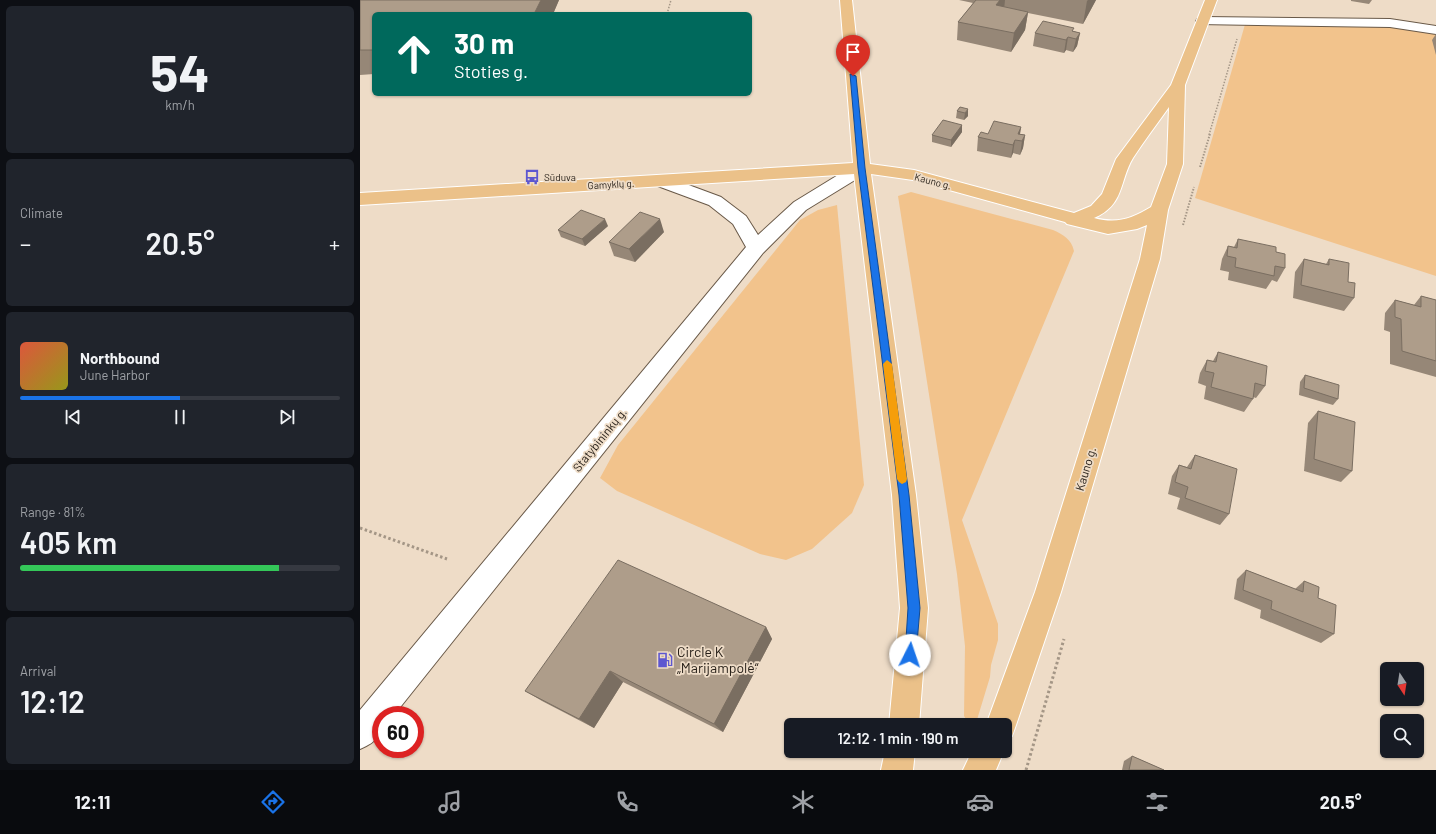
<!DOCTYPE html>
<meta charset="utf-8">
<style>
:root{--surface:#171b24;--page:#20242c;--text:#f1f3f6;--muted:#9ea1a6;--line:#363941;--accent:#1a73e8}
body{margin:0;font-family:Barlow,sans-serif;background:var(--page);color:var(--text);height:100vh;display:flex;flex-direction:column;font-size:15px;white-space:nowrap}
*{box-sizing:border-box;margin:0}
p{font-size:13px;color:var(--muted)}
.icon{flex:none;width:22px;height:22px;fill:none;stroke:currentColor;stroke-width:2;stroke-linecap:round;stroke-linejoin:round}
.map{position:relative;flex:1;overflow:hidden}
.sheet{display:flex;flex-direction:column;gap:6px;padding:6px;background:#0d0f14;width:360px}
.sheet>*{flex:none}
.guide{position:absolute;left:12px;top:12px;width:380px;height:84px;border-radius:6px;box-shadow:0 1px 3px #0004;background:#00695c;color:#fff;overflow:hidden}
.needle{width:26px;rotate:168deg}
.controls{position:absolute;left:1020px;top:662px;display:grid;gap:8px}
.controls a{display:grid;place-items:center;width:44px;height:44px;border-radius:6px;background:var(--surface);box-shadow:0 1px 3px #0004;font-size:20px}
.speed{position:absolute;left:12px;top:706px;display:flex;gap:8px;font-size:20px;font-weight:700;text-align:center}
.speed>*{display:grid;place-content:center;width:52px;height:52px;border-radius:50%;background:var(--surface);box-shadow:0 1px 3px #0004;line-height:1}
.speed .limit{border:6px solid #d22;background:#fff;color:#111}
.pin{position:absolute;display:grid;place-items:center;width:34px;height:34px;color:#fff;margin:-41px -17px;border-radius:50% 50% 50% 0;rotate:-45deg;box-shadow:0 0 4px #0007}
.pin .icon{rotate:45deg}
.me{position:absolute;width:44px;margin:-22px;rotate:4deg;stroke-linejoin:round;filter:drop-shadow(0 0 3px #0008)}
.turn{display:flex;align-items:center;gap:14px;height:84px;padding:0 16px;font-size:18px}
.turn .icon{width:52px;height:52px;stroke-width:2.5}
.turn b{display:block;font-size:28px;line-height:34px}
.big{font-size:30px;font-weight:600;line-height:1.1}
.sheet .tile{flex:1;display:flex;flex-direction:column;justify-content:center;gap:6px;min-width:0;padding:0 14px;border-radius:6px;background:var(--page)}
.sheet .dial{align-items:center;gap:0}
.dial b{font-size:52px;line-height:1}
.song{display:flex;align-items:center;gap:12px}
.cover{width:48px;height:48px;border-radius:6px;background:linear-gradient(135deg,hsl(10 70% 55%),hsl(60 70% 35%))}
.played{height:4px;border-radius:2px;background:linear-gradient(90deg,var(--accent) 50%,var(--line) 50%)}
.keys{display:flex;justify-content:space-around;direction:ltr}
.heat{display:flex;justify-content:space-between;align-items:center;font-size:22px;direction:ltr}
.charge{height:6px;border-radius:3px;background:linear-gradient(90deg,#34c759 81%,var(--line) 0)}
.trip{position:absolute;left:424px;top:718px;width:228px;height:40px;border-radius:6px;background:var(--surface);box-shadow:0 1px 3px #0004;font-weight:600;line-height:40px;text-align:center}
.dock{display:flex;height:64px;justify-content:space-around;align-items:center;background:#090b0e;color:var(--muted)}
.dock .icon{width:28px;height:28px}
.dock .selected{color:var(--accent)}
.dock b{font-size:18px;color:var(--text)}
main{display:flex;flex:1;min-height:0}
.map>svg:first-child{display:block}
.green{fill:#f2c38c}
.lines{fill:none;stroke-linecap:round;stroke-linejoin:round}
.minor-casing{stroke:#695948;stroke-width:2}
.major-casing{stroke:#fff;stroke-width:2}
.path-far2{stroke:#a49686;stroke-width:1.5;stroke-dasharray:1.5 1.5;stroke-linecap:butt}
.path-far1{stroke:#a49686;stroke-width:2;stroke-dasharray:1.5 1.5;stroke-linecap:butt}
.path{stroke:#a49686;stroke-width:3;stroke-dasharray:2.5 2.5;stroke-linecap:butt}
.minor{fill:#fff;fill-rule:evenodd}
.major{fill:#ebc189;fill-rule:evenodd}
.wall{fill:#968777}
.shaded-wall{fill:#7a6e61}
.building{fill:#ae9d8a;stroke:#7a6e61}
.route{fill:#1a73e8;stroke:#114b97}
.slow{fill:#f59e0b}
.labels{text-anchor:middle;stroke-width:3.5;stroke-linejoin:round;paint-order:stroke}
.far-poi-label{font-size:10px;fill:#241d16;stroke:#eedcc7;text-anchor:start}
.far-street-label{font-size:10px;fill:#241d16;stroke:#eedcc7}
.street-label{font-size:12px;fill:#241d16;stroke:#eedcc7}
.near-poi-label{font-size:14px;fill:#241d16;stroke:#eedcc7;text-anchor:start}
</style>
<main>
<section class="sheet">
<div class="tile dial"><b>54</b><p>km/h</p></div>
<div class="tile"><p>Climate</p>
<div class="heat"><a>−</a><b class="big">20.5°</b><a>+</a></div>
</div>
<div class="tile">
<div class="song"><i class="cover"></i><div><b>Northbound</b><p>June Harbor</p></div></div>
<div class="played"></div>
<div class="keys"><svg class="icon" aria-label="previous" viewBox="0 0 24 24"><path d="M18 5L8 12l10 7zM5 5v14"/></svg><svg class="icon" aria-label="pause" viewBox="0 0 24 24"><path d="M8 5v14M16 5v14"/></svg><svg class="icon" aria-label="next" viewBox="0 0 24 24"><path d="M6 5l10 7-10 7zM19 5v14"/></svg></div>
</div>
<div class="tile"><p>Range · 81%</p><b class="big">405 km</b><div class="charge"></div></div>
<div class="tile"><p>Arrival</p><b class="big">12:12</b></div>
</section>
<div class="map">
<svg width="1076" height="770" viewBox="0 0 1076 770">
<rect width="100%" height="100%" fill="#eedcc7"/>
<g class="green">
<polygon points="886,21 1030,23 1076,30 1076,276 835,198"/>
<path d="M551,192L693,230C704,235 711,239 714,251L602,520L638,624V640L631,665L630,677L616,723L608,722L604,716L605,646L597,574L538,196Z"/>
<polygon points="477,205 504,485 492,513 452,549 426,560 400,554 257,491 240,478 258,445 440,220 458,210"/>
</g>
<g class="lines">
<defs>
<g id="minor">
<polygon points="843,17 1030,19 1076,26 1076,34 1030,27 838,24 836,21 838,18"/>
<path d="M502,163L508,164L510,168L508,172L446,210L403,253L34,715H21C21,735 19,741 0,749V710L386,247L373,224L349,205L295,185L292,181L295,177L301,176L307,177L361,197L386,216L398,235L434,202L496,164Z"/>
</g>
<g id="major">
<path d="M480,0H492L510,164L554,170L714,213L731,206L742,194L756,159L811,85L845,0H857L825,85L823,164L808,210L800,259L701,592L656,725L652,736L645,738V725H626L675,592L780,259L787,225L777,229L748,234L707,224L705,222L553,180L511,174L556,495L568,608L559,725H529L540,608L532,495L494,174L0,205V193L493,163ZM809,107L807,164L791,207C771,219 757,224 734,218C765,205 759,181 773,158C784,141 797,124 809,107Z"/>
<polygon points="525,751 555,751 553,770 521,770"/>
<polygon points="612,751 644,751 636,770 603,770"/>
</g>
</defs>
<use href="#minor" class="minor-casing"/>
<use href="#major" class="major-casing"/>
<g class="path-far2">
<polyline points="307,14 311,0"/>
<polyline points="849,135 877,39"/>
</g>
<g class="path-far1">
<polyline points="840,167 850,134"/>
<polyline points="823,225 834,187"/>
</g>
<g class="path">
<polyline points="0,528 87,559"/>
<polyline points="666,770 704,639"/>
</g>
<use href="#minor" class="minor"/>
<use href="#major" class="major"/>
</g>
<g class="wall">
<polygon points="0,0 199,0 193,14 14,14 14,74 0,75"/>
<polygon points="599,0 736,0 723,24 668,13 665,30 651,52 597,40 598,22 613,3"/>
<polygon points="991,0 1012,0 1009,4 991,1"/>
<polygon points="713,31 720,33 717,46 713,52 706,50 704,53 673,46 675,33"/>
<polygon points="1076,34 1076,55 1072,40"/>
<polygon points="600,107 608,116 604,120 596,118 597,111"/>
<polygon points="602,125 602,132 591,147 572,142 572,135"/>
<polygon points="661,127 660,134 665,135 663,148 660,155 653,153 651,158 617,151 618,137 628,134"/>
<polygon points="248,226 225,246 201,237 198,230"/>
<polygon points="304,232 275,262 254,256 249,242"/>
<polygon points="878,239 916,252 925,268 917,282 912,280 906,289 868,280 869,272 860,270 862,259 868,246 874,247"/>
<polygon points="944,259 966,264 969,259 988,282 994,298 984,311 933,298 935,272"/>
<polygon points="1061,296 1076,300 1076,377 1030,364 1030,332 1024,330 1025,313 1035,300 1054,305"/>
<polygon points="858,352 905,386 896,398 893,397 893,399 884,412 844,399 846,386 838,383 840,373 847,360 853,361"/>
<polygon points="945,375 978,399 973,405 939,395 940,382"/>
<polygon points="958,411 992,471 981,482 944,471 948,423"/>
<polygon points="835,455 869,514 860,525 817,509 820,498 808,494 812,476 819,465 827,467"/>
<polygon points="886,570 935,589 944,581 958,598 974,634 961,643 900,618 901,610 874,599 877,579"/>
<polygon points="406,627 412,639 363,732 263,682 234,728 182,701 165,691"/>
<polygon points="772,756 804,770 762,770 764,761"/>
</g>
<g class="shaded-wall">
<polygon points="181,0 199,0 193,14 174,14"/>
<polygon points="640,0 645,0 644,10 636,5"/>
<polygon points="728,0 736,0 723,24 727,1"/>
<polygon points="668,12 665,30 651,52 654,33"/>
<polygon points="720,33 717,46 713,52 716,39"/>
<polygon points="708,37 706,50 704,53 706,40"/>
<polygon points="608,109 608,116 604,120 605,113"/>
<polygon points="602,125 602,132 591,147 591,140"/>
<polygon points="661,127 659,140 658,134"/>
<polygon points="665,135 663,148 660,155 662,141"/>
<polygon points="655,140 653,153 651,158 653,145"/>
<polygon points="245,219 248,226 225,246 222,239"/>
<polygon points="300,219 304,232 275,262 269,249"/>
<polygon points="406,627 412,639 363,732 354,724"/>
<polygon points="250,671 263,682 234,728 219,719"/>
</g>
<g class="building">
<polygon points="0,0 181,0 174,14 14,14 14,50 0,50"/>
<polygon points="616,0 640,0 636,5 668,12 654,33 598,22"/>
<polygon points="683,21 714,28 712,31 720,33 716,39 708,37 706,40 675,33"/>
<polygon points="600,107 608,109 605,113 597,111"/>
<polygon points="583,120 602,125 591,140 572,135"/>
<polygon points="634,121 661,127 658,134 665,135 662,141 655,140 653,145 618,137 621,132 628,134"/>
<polygon points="221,210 245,219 222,239 198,230"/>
<polygon points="280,212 300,219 269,249 249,242"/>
<polygon points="878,239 916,247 916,252 925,254 925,268 915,266 914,276 875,267 876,258 867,256 868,246 877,248"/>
<polygon points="944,259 969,265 969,259 989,263 988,282 995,283 994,298 941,285"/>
<polygon points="1061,296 1076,300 1076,361 1042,351 1041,319 1035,317 1035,300 1061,307"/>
<polygon points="858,352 907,366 905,386 895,383 893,399 851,387 854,373 845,371 847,360 856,362"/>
<polygon points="945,375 979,385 978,399 944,388"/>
<polygon points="958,411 995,422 992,471 954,459"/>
<polygon points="835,455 877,469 869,514 825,498 828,487 815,482 819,465 831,469"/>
<polygon points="258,560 406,627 354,724 250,671 219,719 165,691"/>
<polygon points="886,570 943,592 944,581 959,587 958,598 976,605 974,634 911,609 912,601 883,590"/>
<polygon points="772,756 804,770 769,770"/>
</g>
<polygon class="route" points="490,74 496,76 505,168 549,495 560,608 556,655 555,659 550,661 546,659 545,655 548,608 539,495 498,168"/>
<polygon class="slow" points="527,360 532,364 547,479 546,482 542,484 539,482 537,479 523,364"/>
<defs>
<symbol id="bus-bare" viewBox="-9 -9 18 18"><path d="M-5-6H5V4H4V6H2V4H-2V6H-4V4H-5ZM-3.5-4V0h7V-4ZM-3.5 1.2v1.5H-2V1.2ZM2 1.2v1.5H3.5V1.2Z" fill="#5d57d0" stroke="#eedcc7" stroke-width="2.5" paint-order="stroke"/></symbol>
<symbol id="fuel-bare" viewBox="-9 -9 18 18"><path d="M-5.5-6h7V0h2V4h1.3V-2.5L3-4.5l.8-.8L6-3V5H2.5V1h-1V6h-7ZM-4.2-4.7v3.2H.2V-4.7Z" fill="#5d57d0" stroke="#eedcc7" stroke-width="2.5" paint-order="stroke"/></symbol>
</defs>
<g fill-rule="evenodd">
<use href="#bus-bare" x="161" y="166" width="22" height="22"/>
<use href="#fuel-bare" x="294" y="649" width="22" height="22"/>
</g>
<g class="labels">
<g class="far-poi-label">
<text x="184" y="181">Sūduva</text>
</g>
<g class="far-street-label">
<text transform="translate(573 181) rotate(15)" y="4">Kauno g.</text>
<text transform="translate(251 184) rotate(-3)" y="4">Gamyklų g.</text>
</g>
<g class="street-label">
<text transform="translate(240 440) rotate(-51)" y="4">Statybininkų g.</text>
<text transform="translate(726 469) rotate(-73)" y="4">Kauno g.</text>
</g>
<g class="near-poi-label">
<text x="317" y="657">Circle K<tspan x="317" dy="16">„Marijampolė“</tspan></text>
</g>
</g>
</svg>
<div class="controls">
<a><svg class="needle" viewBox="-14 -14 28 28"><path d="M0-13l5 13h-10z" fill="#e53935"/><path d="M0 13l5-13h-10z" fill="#9ea1a6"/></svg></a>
<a><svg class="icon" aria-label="search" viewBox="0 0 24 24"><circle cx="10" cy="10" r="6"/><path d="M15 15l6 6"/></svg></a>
</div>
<div class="speed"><div class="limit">60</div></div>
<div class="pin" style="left:493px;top:76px;background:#d93025"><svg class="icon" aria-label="arrive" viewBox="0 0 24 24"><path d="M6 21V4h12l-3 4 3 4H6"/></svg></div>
<svg class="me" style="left:550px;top:655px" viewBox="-20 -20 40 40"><circle r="19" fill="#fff"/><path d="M0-13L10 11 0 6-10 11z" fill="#1a73e8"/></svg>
<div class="trip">12:12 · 1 min · 190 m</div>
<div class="guide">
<div class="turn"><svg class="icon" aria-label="ahead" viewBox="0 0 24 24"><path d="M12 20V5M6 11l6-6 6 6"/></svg><div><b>30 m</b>Stoties g.</div></div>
</div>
</div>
</main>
<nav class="dock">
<b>12:11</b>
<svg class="icon selected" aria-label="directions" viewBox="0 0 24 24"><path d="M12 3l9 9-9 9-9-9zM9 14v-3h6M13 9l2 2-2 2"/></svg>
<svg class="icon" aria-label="music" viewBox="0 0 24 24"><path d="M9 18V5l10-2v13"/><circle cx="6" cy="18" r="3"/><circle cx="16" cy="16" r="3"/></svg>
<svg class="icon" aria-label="phone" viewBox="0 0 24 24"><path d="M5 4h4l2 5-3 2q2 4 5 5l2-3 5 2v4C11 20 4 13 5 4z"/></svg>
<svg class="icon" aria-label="climate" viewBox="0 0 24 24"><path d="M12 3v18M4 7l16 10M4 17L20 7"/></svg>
<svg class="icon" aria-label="car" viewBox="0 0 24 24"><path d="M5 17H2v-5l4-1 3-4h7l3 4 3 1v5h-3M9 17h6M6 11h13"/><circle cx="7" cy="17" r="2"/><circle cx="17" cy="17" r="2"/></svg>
<svg class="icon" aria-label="filters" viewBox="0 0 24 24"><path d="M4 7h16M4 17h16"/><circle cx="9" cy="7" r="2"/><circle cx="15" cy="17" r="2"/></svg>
<b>20.5°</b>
</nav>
